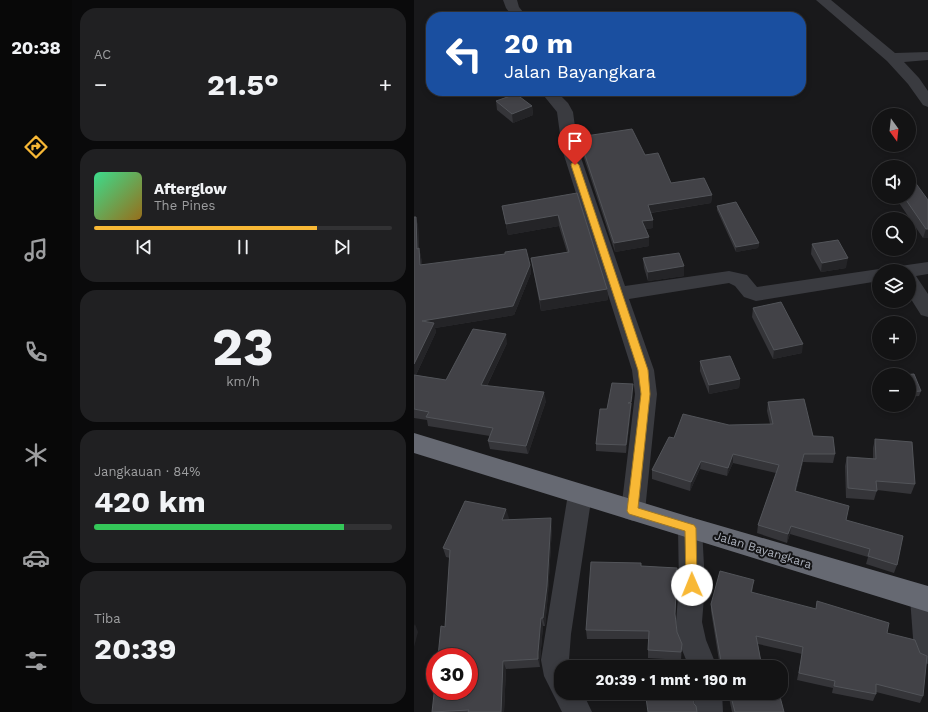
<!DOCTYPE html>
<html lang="id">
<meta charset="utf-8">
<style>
:root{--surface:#131314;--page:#202022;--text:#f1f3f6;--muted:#9d9ea0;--line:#323234;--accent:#f8b835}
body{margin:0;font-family:"Work Sans",sans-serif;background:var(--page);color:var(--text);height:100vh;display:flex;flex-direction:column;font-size:15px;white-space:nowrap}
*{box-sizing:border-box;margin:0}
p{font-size:13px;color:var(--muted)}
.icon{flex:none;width:22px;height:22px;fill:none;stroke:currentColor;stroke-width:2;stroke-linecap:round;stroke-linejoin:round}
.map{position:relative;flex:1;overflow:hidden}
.sheet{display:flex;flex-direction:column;gap:8px;padding:8px;background:#0a0a0b;width:342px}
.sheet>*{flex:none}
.guide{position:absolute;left:12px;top:12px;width:380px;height:84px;border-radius:16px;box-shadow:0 2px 6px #0003,0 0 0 1px var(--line);background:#1a4fa0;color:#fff;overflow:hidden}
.needle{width:26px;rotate:165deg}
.fabs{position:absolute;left:458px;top:108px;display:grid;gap:8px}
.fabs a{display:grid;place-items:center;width:44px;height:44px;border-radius:50%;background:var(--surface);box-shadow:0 2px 6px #0003,0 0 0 1px var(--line);font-size:20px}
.speed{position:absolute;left:12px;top:648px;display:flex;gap:8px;font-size:20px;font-weight:700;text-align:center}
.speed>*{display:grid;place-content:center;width:52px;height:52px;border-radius:50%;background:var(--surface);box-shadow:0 2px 6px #0003,0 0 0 1px var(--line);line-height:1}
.speed .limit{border:6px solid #d22;background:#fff;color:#111}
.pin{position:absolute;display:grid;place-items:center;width:34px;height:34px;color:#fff;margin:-41px -17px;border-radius:50% 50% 50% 0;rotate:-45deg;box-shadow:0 0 4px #0007}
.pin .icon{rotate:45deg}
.me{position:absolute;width:44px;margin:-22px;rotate:359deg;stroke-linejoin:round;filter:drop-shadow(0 0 3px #0008)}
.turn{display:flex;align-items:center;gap:14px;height:84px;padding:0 12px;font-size:18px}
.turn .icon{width:52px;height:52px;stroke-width:2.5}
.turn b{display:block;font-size:28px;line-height:34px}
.big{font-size:30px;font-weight:700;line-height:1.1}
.sheet .widget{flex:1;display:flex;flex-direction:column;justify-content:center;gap:6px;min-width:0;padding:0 14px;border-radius:16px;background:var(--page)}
.sheet .dial{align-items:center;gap:0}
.dial b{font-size:52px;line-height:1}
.song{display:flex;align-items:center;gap:12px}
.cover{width:48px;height:48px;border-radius:6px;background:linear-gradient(135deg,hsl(150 70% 55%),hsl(40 70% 35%))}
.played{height:4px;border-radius:2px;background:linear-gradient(90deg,var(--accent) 75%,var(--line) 75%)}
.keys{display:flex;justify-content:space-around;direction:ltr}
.heat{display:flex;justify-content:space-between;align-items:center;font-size:22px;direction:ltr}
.charge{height:6px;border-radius:3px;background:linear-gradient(90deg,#34c759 84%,var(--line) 0)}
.trip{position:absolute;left:140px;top:660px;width:234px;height:40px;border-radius:16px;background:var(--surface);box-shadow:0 2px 6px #0003,0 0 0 1px var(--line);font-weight:700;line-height:40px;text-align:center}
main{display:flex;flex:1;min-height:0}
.tab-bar{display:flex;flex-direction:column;width:72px;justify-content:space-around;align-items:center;background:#080808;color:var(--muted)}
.tab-bar .icon{width:28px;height:28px}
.tab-bar .on{color:var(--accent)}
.tab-bar b{font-size:18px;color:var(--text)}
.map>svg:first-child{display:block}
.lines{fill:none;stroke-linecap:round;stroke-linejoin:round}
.street{fill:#3a3b40;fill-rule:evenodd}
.highway{fill:#666972;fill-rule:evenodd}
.wall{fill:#353539}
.shaded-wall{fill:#242427}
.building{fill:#424247;stroke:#525459}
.route{fill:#f8b835;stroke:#a17822}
.labels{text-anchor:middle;stroke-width:4;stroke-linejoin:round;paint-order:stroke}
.street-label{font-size:12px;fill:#abb0bb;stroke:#141416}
</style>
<main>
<nav class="tab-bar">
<b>20:38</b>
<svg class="icon on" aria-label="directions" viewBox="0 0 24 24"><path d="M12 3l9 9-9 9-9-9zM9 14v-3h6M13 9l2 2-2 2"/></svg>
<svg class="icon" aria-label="music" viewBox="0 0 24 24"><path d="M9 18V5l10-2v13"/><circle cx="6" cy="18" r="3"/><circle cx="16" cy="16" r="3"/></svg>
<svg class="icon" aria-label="phone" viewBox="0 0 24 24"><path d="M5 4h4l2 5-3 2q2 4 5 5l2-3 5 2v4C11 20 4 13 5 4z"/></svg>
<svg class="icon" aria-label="climate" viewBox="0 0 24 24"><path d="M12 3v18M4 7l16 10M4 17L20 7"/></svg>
<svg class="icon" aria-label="car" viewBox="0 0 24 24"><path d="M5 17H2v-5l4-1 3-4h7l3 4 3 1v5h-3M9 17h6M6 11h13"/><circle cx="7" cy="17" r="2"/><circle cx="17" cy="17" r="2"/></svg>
<svg class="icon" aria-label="filters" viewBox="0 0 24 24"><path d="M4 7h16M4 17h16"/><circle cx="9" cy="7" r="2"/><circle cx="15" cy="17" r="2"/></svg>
</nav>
<section class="sheet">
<div class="widget"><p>AC</p>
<div class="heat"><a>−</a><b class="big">21.5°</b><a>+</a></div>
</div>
<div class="widget">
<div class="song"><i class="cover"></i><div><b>Afterglow</b><p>The Pines</p></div></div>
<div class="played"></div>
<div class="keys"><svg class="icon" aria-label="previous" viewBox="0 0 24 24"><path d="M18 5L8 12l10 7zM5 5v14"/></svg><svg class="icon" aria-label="pause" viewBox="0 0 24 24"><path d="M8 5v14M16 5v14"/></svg><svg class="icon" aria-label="next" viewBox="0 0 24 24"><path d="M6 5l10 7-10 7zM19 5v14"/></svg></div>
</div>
<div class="widget dial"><b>23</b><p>km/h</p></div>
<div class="widget"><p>Jangkauan · 84%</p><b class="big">420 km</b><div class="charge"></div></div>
<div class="widget"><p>Tiba</p><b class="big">20:39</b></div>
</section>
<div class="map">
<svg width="514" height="712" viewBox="0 0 514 712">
<rect width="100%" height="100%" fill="#19191b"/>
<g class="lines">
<g class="street">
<polygon points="89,0 103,0 105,7 113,17 99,17 92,8"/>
<polygon points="402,0 417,0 481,53 514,52 514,60 490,62 505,78 514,91 514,107 509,105 494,84 473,61"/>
<polygon points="126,91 142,91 154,103 159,112 164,149 211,286 315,271 333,275 343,287 465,269 472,271 465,271 465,281 342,301 330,297 321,286 315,283 215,299 240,370 243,394 231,511 228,518 219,521 210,518 207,511 221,394 218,370 148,149 143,112"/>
<polygon points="514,262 514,274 502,276 514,294 514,317 507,315 495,296 495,271 483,271 486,266"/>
<polygon points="166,484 174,487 178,494 157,634 155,660 156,667 147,667 147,693 169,693 178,712 148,712 130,676 127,660 154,494 158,487"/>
<polygon points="276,517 285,520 288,528 291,585 288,622 292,640 303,667 275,667 264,640 262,622 265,585 264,528 267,520"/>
<polygon points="509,586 514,588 514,664 504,660 500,651 496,598 500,590"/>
<polygon points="280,693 308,693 309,712 281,712"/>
</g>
<polygon class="highway" points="0,433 276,517 514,586 514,612 0,453"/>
</g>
<g class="wall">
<polygon points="82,101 118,106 119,115 99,123 83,110"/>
<polygon points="165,137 231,155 257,183 298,195 297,203 237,213 239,220 239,228 232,229 235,237 235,246 201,252 166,146"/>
<polygon points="163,193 193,289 194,300 127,311 119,269 117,258 153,252 145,226 94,235 88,206"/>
<polygon points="481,197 495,197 514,200 514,238 509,238"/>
<polygon points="303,206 345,243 344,248 322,252 303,210"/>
<polygon points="0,217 4,225 5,248 7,257 8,264 116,265 117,273 100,315 21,328 22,332 2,375 32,380 93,343 73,386 132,401 114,454 76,449 74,441 76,436 14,426 13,420 0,418"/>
<polygon points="398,244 432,268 407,272 397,254"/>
<polygon points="229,258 270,276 234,281 230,268"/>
<polygon points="339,308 388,353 359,359 338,317"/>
<polygon points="286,361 326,379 325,388 295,394 286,371"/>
<polygon points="495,375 507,391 505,396 495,397"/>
<polygon points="219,384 219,392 212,453 182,451 182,444 193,409"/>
<polygon points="354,402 399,436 421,454 419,463 389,462 382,491 432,520 483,565 480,573 452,564 454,557 376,534 373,543 343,533 344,525 362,473 319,463 313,476 286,469 276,491 238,479 238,470 260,438 356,424 353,411"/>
<polygon points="461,439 501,484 497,494 463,490 460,500 432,498 431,466 433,457 459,459 459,448"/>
<polygon points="95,518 94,519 138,527 134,594 131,626 129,626 126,660 126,667 92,669 90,712 18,712 31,627 36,558 32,557 29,548"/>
<polygon points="227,566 263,568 261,616 263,632 268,644 267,660 234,658 234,650 235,639 173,639 172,630"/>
<polygon points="339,587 338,593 473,633 509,696 506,703 462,692 462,694 459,701 418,693 419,688 383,680 388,654 344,644 348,667 306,667 297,611 297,604"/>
<polygon points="314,693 365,693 370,712 318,712"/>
</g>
<g class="shaded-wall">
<polygon points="118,106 119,115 99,123 98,114"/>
<polygon points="298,195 297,203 234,213 234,205"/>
<polygon points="144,215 145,226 94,235 92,224"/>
<polygon points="2,217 4,225 5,258 3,249"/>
<polygon points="239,220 239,228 228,230 228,221"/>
<polygon points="512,229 514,229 514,238 509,238"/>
<polygon points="235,237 235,246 201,252 200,243"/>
<polygon points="345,243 344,248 322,252 322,247"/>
<polygon points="5,248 7,257 9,273 6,265"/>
<polygon points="434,258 432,268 407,272 408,263"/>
<polygon points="116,265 117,273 100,315 21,328 22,332 0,379 0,364 8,321"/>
<polygon points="270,266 270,276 234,281 234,272"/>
<polygon points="193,289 194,300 127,311 126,300"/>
<polygon points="92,334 93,343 69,394 67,385"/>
<polygon points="389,344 388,353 359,359 360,350"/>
<polygon points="326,379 325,388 295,394 295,385"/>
<polygon points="219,384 219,392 212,453 212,445 214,403"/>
<polygon points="130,392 132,401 114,454 112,446"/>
<polygon points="319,454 319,463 313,476 314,468"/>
<polygon points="390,454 389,462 380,500 381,491"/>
<polygon points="287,461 286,469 276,491 277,482"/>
<polygon points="92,509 95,518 90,529 88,520"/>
<polygon points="137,518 138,527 134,594 131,626 129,618"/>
<polygon points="377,526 376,534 373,543 374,534"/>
<polygon points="263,568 263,576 261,622 261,614"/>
<polygon points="127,618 129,626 126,660 126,667 124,659 124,652"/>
<polygon points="1,624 4,632 0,647 0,626"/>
<polygon points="89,661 92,669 90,712 87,712"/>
</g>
<g class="building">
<polygon points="102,94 118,106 98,114 82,101"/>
<polygon points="218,129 231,155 244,153 257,183 290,178 298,195 234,205 239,220 228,221 235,237 200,243 165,137"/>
<polygon points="495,174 514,200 514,229 512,229 490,197 495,197"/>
<polygon points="163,193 193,289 126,300 117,258 155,252 144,215 92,224 88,206"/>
<polygon points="322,202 345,243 322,247 303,206"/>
<polygon points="0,217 2,217 3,249 5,248 6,265 91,254 91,252 112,249 116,265 99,306 8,321 20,323 0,364"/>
<polygon points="424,240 434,258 408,263 398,244"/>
<polygon points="265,253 270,266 234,272 229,258"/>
<polygon points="367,302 389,344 360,350 339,308"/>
<polygon points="59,329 92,334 67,385 130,392 112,446 74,441 79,428 12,417 15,412 0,409 0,375 32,380"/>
<polygon points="316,356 326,379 295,385 286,361"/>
<polygon points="500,374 507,391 495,392 495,375 489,375"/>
<polygon points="198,383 219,384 217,402 214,403 217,403 212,445 182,444 186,409 193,409"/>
<polygon points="390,399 399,436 419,437 421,454 390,454 381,491 435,506 432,520 489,536 483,565 454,556 456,549 377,526 374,534 344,525 365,465 319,454 314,468 287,461 277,482 238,470 255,437 260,438 269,414 315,425 359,424 354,402"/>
<polygon points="461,439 498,442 501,484 462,481 463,491 434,488 433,457 462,459"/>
<polygon points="51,501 92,509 88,520 137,518 133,586 129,618 127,618 124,652 124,659 89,661 87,712 54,712 55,710 18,712 21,685 21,691 55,691 55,657 24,657 27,626 31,627 36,550 29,548"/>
<polygon points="177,562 227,563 227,566 263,568 261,614 263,632 268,644 267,652 234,650 235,631 172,630"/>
<polygon points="306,571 340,580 337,592 402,609 403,601 475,623 473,633 501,640 506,653 513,656 509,696 462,684 462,694 420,686 421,681 385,673 389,647 342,636 348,667 308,667 297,604"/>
<polygon points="270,693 279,693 280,704 282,706 283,712 234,712 232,698"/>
<polygon points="316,693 365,693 370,712 321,712"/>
</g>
<polygon class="route" points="158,163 163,163 165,165 234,370 236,394 224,508 280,525 282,528 283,585 282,588 278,590 274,588 272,585 271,531 215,514 213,511 227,394 224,370 157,165"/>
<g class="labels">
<g class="street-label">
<text transform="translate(349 550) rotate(17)" y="4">Jalan Bayangkara</text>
</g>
</g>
</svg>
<div class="fabs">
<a><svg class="needle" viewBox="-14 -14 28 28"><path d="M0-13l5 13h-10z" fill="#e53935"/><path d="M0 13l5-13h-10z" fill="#9d9ea0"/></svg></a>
<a><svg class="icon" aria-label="sound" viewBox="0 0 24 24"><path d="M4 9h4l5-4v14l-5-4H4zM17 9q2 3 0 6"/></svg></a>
<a><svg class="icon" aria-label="search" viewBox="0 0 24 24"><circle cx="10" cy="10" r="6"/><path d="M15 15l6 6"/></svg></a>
<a><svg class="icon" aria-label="layers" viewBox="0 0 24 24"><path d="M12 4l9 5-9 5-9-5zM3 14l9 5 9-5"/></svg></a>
<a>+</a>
<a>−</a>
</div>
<div class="speed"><div class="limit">30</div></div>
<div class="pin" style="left:161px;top:165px;background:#d93025"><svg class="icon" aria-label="arrive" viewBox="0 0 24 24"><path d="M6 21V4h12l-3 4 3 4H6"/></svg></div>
<svg class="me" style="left:278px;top:585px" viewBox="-20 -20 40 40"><circle r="19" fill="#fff"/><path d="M0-13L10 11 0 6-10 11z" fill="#f8b835"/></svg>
<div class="trip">20:39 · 1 mnt · 190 m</div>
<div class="guide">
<div class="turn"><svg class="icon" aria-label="left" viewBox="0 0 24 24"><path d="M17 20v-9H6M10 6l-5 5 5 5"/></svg><div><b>20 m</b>Jalan Bayangkara</div></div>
</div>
</div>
</main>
